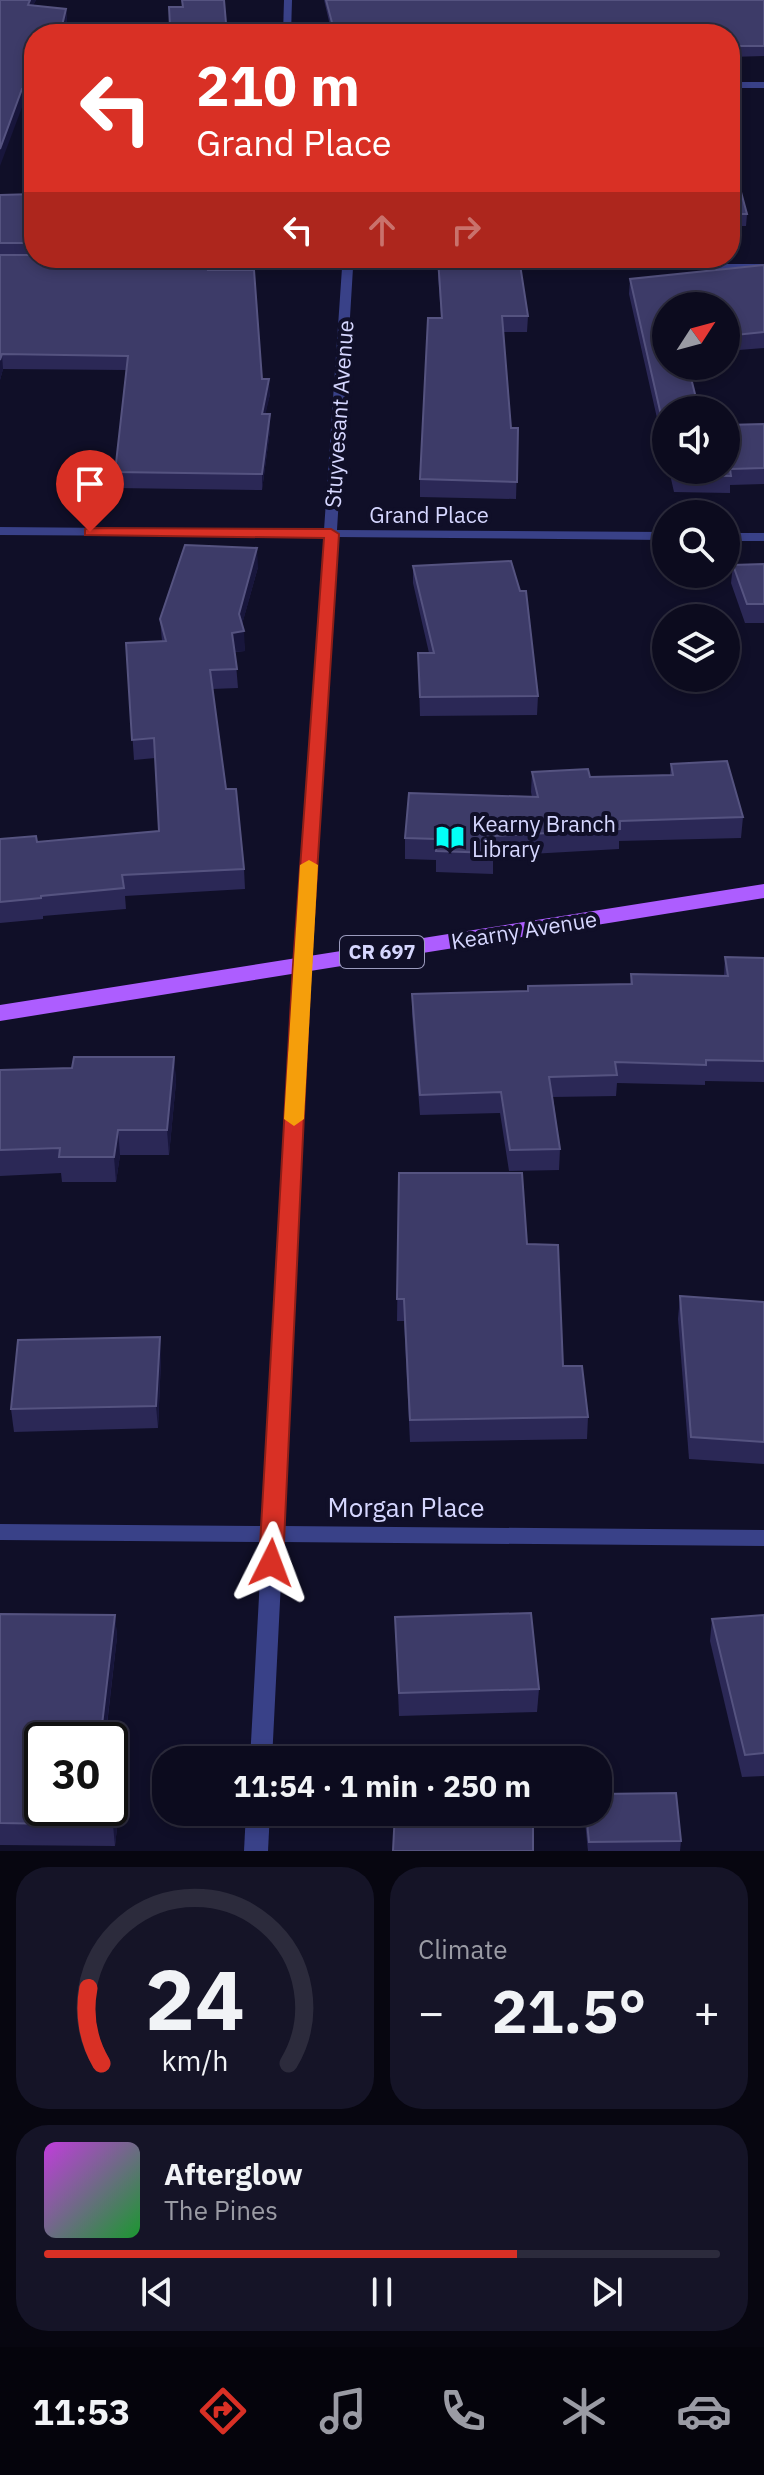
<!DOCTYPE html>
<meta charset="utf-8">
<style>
:root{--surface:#0c0b1e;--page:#151427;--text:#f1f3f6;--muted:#9a9ba4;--line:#2c2b3c;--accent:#d93025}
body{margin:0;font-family:"IBM Plex Sans",sans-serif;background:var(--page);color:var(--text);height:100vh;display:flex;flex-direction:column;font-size:30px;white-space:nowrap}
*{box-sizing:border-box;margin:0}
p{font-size:26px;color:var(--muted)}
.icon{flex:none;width:44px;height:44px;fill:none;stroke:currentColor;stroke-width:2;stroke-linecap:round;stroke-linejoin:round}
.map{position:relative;height:1851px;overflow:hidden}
.side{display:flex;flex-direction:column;gap:16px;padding:16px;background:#070610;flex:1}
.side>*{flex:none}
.guide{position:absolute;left:24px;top:24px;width:716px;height:244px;border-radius:32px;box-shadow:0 4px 12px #0003,0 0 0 2px var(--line);background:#d93025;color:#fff;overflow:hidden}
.needle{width:52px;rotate:54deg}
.buttons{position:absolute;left:652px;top:292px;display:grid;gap:16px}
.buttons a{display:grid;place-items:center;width:88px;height:88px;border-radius:50%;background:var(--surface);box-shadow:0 4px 12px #0003,0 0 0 2px var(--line);font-size:40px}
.speed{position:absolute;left:24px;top:1722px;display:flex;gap:16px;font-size:40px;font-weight:700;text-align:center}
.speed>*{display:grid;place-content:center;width:104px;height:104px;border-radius:50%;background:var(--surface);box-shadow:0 4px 12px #0003,0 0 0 2px var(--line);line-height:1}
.speed .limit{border:4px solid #111;border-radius:12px;background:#fff;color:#111}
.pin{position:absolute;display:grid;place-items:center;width:68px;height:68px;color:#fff;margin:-82px -34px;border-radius:50% 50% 50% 0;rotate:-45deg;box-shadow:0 0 8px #0007}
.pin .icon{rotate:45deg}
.me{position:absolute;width:88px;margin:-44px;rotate:3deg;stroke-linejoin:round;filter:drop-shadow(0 0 6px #0008)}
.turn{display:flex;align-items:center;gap:28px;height:168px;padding:0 40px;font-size:36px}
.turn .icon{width:104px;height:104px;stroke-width:2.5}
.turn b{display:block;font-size:56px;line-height:68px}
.lanes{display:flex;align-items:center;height:76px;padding:0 40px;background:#0003;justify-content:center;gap:40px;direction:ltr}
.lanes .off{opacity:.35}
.big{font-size:60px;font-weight:800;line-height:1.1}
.side .widget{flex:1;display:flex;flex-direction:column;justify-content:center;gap:12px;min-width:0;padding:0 28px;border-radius:32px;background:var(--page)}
.side .dial{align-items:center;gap:0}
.dial svg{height:208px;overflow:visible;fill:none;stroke:var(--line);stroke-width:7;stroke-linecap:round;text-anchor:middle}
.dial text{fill:var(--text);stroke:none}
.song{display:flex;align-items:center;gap:24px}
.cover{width:96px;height:96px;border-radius:12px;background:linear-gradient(135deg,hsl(290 70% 55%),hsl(130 70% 35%))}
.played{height:8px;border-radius:4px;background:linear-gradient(90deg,var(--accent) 70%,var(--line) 70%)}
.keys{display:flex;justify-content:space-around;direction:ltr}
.heat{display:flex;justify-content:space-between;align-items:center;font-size:44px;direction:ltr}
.side .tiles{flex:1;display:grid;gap:16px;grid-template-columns:1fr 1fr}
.widget:last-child{grid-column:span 2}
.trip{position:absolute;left:152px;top:1746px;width:460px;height:80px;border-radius:32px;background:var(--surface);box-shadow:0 4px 12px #0003,0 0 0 2px var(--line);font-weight:800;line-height:80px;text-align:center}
.tabs{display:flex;height:128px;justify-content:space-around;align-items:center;background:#05040c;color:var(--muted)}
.tabs .icon{width:56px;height:56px}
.tabs .active{color:var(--accent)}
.tabs b{font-size:36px;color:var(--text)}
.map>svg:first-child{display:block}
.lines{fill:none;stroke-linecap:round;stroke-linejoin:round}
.street{fill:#394188;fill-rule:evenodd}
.primary{fill:#ad5dff;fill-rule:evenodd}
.wall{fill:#2b2856}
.shaded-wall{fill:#18163c}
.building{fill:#3d3b68;stroke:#555380;stroke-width:2;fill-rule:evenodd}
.route{fill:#d93025;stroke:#8d1f18;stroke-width:2}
.slow{fill:#f59e0b}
.labels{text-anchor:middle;stroke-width:8;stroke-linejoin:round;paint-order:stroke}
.shield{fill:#100f28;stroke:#9b9bbe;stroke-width:2}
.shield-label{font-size:20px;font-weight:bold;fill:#d6d7ff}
.street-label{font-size:22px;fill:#d6d7ff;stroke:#100f28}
.poi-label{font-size:22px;fill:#d6d7ff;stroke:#100f28;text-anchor:start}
.near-street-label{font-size:26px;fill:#d6d7ff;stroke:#100f28}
</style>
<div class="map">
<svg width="764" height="1851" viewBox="0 0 764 1851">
<rect width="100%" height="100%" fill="#100f28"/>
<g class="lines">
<g class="street">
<polygon points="284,0 292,0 291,34 283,34"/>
<rect x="730" y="82" width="34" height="6"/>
<polygon points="186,262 458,263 463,266 458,269 353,268 337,530 666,532 666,540 337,537 310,965 283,1526 764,1530 764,1546 283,1542 272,1760 250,1760 262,1542 0,1540 0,1524 263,1526 294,965 324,537 0,535 0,527 324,530 342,268 190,267 185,264"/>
<polygon points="498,264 764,264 764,270 502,269 497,266"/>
<rect x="726" y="533" width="38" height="8"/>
<polygon points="246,1812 270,1812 268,1851 244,1851"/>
</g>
<polygon class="primary" points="764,884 764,898 0,1021 0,1005"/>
</g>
<g class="wall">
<polygon points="0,0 36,0 33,5 66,9 67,21 64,34 34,34 34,102 24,102"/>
<polygon points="324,0 764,0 764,56 730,57 730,34 332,34"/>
<polygon points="730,159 747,214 746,226 730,226"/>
<polygon points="34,194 34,258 214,258 211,258 211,270 270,394 265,414 270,430 262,490 116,488 115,472 126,370 3,369 0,380 0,195"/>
<polygon points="437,258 519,258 528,316 527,332 503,332 511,428 518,428 516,499 420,497 420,479 441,318"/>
<polygon points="764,265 764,348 726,351 726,306 666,306 666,458 629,294 630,279"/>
<polygon points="764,424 764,484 730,485 730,493 674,492 669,470 726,470"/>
<polygon points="764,564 764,623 745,623 731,583 733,565"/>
<polygon points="413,566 538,696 537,715 420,716 418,653 429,653 413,583"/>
<polygon points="258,567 242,624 245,651 235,652 238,688 212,689 226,789 244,869 245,889 125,896 126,909 43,916 43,919 0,923 0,839 37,842 159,831 155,758 134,760 126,643 162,641 160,619"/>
<polygon points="671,764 743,817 741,838 619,841 619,849 493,856 493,874 436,872 436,860 405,859 405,838 532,797 531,792 532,772 590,777 670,775"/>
<polygon points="725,957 764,958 764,1082 705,1081 705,1085 617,1083 616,1096 553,1097 560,1149 559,1170 509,1171 500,1113 420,1115 412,1014 412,994 527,991 528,986 630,984 631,974 724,976"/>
<polygon points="174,1057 176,1082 169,1155 120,1155 116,1182 62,1182 61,1173 0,1176 0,1070 72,1068"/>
<polygon points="399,1173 527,1244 563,1366 588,1417 587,1439 410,1442 404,1321 397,1321"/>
<polygon points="680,1296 764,1302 764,1464 689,1459 678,1319"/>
<polygon points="161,1359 158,1428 14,1432 11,1409"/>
<polygon points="0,1614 115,1615 117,1637 107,1725 126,1746 115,1846 0,1845"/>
<polygon points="764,1615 764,1776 742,1777 710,1641 712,1619"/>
<polygon points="395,1617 539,1689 537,1712 399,1716"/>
<polygon points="584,1812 598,1812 681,1841 680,1851 588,1851"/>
</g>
<g class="shaded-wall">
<polygon points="30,0 36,0 28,17 28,5"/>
<polygon points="66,9 67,21 64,34 60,34"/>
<polygon points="22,89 24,102 0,166 0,149"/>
<polygon points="2,354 3,369 0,380 0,360"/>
<polygon points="269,379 270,394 262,430 262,414"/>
<polygon points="270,414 270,430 262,490 262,474"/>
<polygon points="257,548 258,567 240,632 244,631 245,651 233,652 232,633"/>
<polygon points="174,1057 176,1082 169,1155 167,1130"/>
<polygon points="118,1130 120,1155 116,1182 114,1157"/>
<polygon points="160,1337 161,1359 158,1428 156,1406"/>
<polygon points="115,1615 117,1637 105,1740 102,1725"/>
<polygon points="124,1725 126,1746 115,1846 113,1825"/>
</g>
<g class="building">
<polygon points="0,0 30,0 28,5 66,9 60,34 34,34 34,89 22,89 0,149"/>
<polygon points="182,0 224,0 226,23 222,34 157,34 157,26 170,26 169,7 183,7"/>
<polygon points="326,0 764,0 764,46 730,46 730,34 335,34"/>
<polygon points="730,159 732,159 747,214 730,214"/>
<polygon points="34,194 34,243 0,243 0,195"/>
<polygon points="0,255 34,255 34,258 210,258 208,270 254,270 262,379 269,379 262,414 270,414 262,474 115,472 128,356 2,354 0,360"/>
<polygon points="438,258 519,258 528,316 502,316 511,428 518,428 517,482 420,479 428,318 442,318"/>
<polygon points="764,265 764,332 726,336 726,306 666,306 666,366 688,366 699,410 666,410 666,437 630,279"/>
<polygon points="764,424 764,468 730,469 731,476 675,475 673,470 726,470 726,425"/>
<polygon points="185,545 257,548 239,614 244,631 232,633 237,669 210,670 226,789 236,789 244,869 122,875 124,888 41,896 41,898 0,902 0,839 36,836 37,842 159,831 154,738 132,740 126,643 166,641 160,619"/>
<polygon points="511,561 520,591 526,591 538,696 420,697 418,653 434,653 413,566"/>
<polygon points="764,564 764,604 747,604 733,565"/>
<polygon points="727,761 743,817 620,821 620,829 494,836 493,853 436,851 437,839 405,838 409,793 538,797 532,772 588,769 590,777 673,775 671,764"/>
<polygon points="725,957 764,958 764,1061 706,1060 706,1065 615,1062 617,1075 549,1077 560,1149 510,1150 501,1092 420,1095 412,994 528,991 528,986 632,984 631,974 728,976"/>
<polygon points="74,1057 174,1057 167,1130 118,1130 114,1157 59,1157 60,1148 0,1150 0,1070 72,1068"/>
<polygon points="399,1173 522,1173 527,1244 558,1245 563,1366 582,1366 588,1417 410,1420 404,1299 397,1299"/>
<polygon points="680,1296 764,1302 764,1442 691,1437"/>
<polygon points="160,1337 156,1406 11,1409 18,1340"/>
<polygon points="531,1613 539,1689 399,1693 395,1617"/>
<path d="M0,1614L115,1615L102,1725H124L113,1825L0,1823ZM42,1740H110V1808H42Z"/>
<polygon points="764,1615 764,1753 745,1755 712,1619"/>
<polygon points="676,1793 681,1841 589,1842 586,1812 598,1812 598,1794"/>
<polygon points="395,1812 533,1813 533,1851 393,1851"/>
</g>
<polygon class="route" points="90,528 331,529 339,534 311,965 283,1563 280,1569 271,1572 263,1569 259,1563 293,965 324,538 85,535 85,529"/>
<polygon class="slow" points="309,860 318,865 304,1119 294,1126 284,1119 300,865"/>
<defs>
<symbol id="library-bare" viewBox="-9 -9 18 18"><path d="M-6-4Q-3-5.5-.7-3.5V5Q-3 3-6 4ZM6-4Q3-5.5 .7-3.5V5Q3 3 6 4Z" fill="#02fff7" stroke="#100f28" stroke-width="2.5" paint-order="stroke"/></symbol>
</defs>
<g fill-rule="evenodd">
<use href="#library-bare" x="430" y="817" width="40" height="40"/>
</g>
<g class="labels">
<rect class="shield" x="340" y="936" width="84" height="32" rx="6"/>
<g class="shield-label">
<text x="382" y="959">CR 697</text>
</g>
<g class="street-label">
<text transform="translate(339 414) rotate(-86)" y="8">Stuyvesant Avenue</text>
<text x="429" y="523">Grand Place</text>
<text transform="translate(524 930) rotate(-9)" y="8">Kearny Avenue</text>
</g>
<g class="poi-label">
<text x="472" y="832">Kearny Branch<tspan x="472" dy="25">Library</tspan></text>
</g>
<g class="near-street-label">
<text x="406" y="1517">Morgan Place</text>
</g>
</g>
</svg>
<div class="buttons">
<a><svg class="needle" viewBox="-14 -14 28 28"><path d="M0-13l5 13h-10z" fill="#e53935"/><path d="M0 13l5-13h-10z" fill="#9a9ba4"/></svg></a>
<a><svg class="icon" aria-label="sound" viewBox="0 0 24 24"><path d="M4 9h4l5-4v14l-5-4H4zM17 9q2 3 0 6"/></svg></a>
<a><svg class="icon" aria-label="search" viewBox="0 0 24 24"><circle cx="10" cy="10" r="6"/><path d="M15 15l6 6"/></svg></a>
<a><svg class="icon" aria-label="layers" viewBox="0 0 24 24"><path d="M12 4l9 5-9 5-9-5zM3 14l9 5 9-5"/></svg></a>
</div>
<div class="speed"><div class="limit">30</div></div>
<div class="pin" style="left:90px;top:532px;background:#d93025"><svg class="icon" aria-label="arrive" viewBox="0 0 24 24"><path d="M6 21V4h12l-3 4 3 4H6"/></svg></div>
<svg class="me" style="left:271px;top:1563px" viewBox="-20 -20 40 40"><path d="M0-17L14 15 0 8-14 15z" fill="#d93025" stroke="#fff" stroke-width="4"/></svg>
<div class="trip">11:54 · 1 min · 250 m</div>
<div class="guide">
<div class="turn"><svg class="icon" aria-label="left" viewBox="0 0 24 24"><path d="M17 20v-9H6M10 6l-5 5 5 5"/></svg><div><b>210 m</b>Grand Place</div></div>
<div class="lanes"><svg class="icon" aria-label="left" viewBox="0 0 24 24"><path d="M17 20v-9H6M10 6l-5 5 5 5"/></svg><svg class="icon off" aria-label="ahead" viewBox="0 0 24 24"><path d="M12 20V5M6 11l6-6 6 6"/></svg><svg class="icon off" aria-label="right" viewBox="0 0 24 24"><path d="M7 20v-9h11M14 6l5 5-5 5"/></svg></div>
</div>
</div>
<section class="side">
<div class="tiles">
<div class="widget dial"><svg viewBox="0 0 100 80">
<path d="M14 69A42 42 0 1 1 86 69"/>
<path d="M14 69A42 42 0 0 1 9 40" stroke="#d93025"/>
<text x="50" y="56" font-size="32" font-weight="700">24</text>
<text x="50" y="72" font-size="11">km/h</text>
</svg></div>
<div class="widget"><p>Climate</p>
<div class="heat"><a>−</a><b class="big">21.5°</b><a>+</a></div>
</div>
<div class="widget">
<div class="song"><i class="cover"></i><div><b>Afterglow</b><p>The Pines</p></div></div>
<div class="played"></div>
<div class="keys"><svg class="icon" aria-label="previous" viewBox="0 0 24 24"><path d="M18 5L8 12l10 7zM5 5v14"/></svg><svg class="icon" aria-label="pause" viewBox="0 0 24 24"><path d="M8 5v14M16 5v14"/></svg><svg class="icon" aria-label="next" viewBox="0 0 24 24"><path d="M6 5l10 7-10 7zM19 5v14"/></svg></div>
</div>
</div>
</section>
<nav class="tabs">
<b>11:53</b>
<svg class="icon active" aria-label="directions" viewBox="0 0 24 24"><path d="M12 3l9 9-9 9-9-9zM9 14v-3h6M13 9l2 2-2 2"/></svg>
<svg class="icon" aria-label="music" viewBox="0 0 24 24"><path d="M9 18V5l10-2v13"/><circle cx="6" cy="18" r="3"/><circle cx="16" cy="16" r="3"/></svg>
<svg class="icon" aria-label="phone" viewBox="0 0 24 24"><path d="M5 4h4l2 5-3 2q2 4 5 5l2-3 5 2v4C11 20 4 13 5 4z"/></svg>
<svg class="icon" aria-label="climate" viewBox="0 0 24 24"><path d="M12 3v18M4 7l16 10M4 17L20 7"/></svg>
<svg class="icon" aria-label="car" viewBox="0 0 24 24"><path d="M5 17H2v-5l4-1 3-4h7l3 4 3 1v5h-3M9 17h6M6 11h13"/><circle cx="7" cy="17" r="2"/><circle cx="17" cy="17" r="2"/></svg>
</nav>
